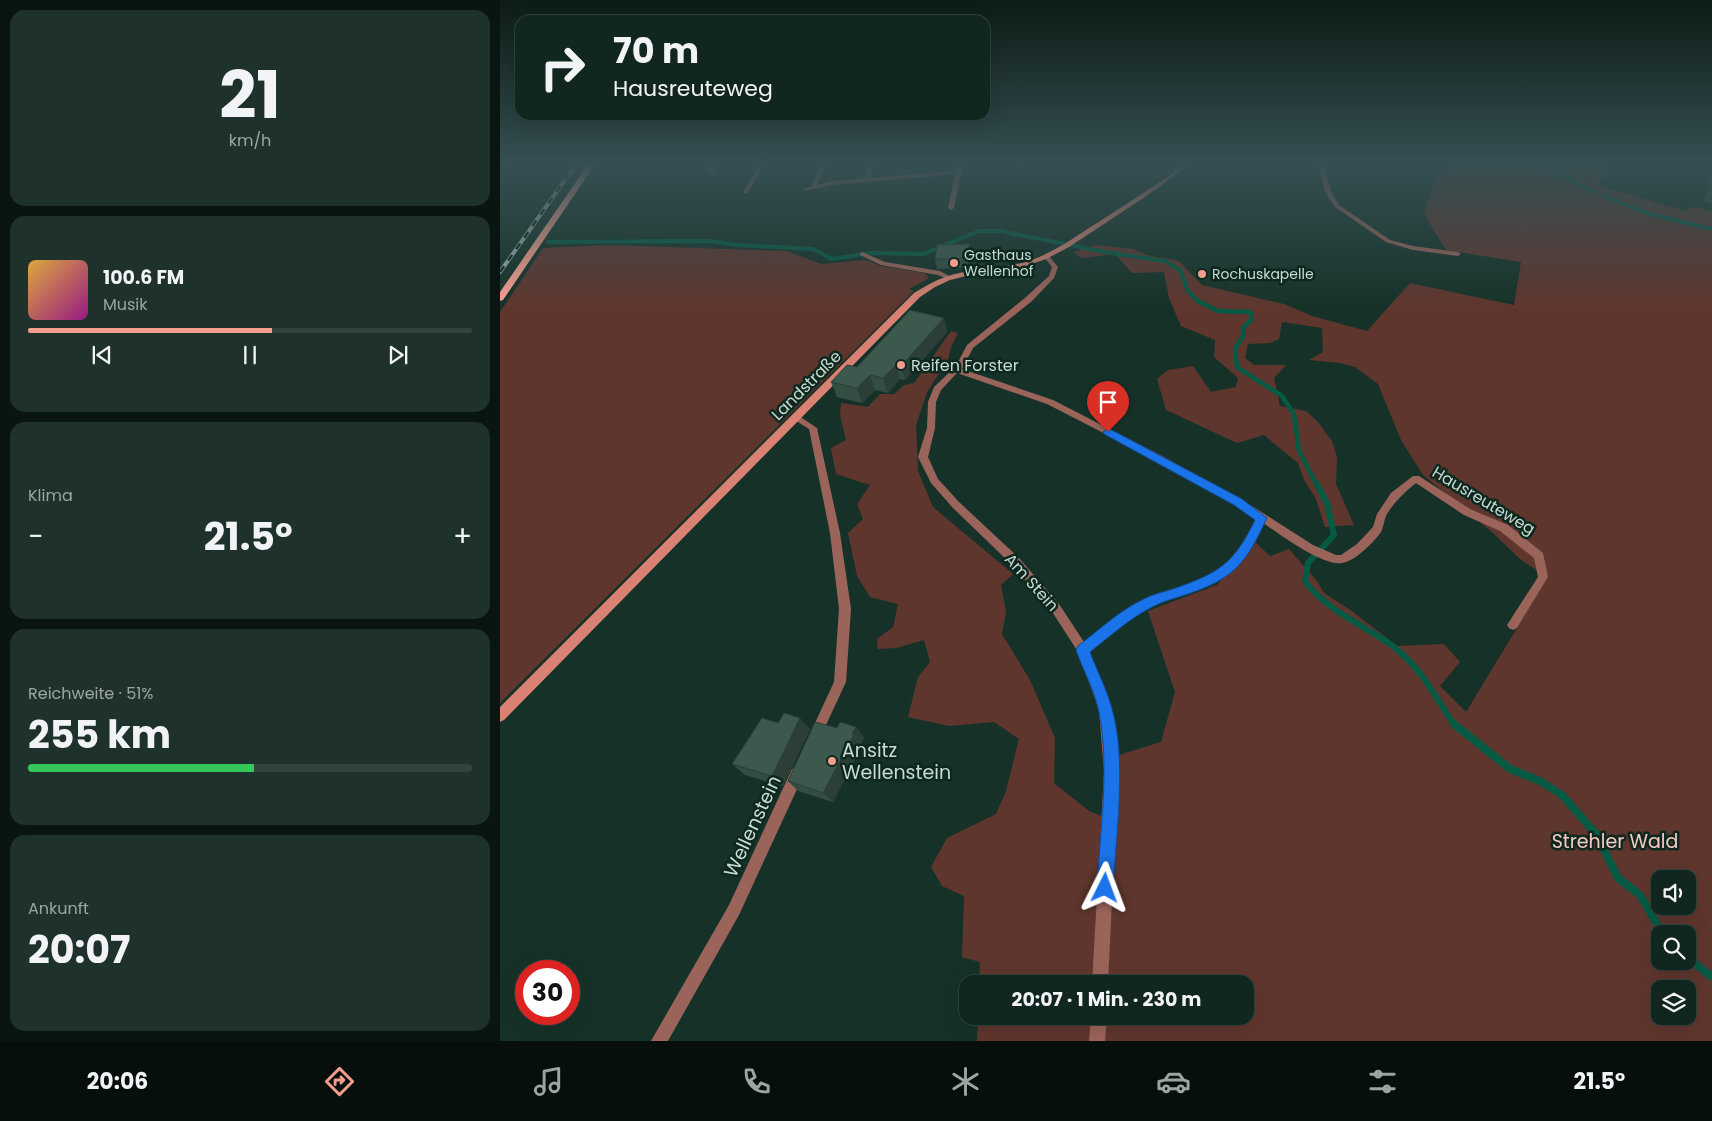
<!DOCTYPE html>
<html lang="de">
<meta charset="utf-8">
<style>
:root{--surface:#10261e;--page:#1e322b;--text:#f1f3f6;--muted:#9ca5a4;--line:#30433c;--accent:#f49d8d}
body{margin:0;font-family:Poppins,sans-serif;background:var(--page);color:var(--text);height:100vh;display:flex;flex-direction:column;font-size:19px;white-space:nowrap}
*{box-sizing:border-box;margin:0}
p{font-size:16px;color:var(--muted)}
.icon{flex:none;width:28px;height:28px;fill:none;stroke:currentColor;stroke-width:2;stroke-linecap:round;stroke-linejoin:round}
.map{position:relative;flex:1;overflow:hidden}
.panel{display:flex;flex-direction:column;gap:10px;padding:10px;background:#091510;width:500px}
.panel>*{flex:none}
.top-card{position:absolute;left:15px;top:15px;width:475px;height:105px;border-radius:15px;box-shadow:0 5px 20px #0002,0 0 0 1px var(--line);background:#10261e;color:var(--text);overflow:hidden}
.fabs{position:absolute;left:1151px;top:870px;display:grid;gap:10px}
.fabs a{display:grid;place-items:center;width:45px;height:45px;border-radius:10px;background:var(--surface);box-shadow:0 5px 20px #0002,0 0 0 1px var(--line);font-size:25px}
.speed{position:absolute;left:15px;top:960px;display:flex;gap:10px;font-size:25px;font-weight:700;text-align:center}
.speed>*{display:grid;place-content:center;width:65px;height:65px;border-radius:50%;background:var(--surface);box-shadow:0 5px 20px #0002,0 0 0 1px var(--line);line-height:1}
.speed .limit{border:8px solid #d22;background:#fff;color:#111}
.pin{position:absolute;display:grid;place-items:center;width:42px;height:42px;color:#fff;margin:-51px -21px;border-radius:50% 50% 50% 0;rotate:-45deg;box-shadow:0 0 5px #0007}
.pin .icon{rotate:45deg}
.me{position:absolute;width:55px;margin:-28px;rotate:3deg;stroke-linejoin:round;filter:drop-shadow(0 0 4px #0008)}
.turn{display:flex;align-items:center;gap:18px;height:105px;padding:0 15px;font-size:22px}
.turn .icon{width:65px;height:65px;stroke-width:2.5}
.turn b{display:block;font-size:35px;line-height:42px}
.big{font-size:38px;font-weight:700;line-height:1.1}
.panel .widget{flex:1;display:flex;flex-direction:column;justify-content:center;gap:8px;min-width:0;padding:0 18px;border-radius:15px;background:var(--page)}
.panel .dial{align-items:center;gap:0}
.dial b{font-size:65px;line-height:1}
.song{display:flex;align-items:center;gap:15px}
.cover{width:60px;height:60px;border-radius:8px;background:linear-gradient(135deg,hsl(40 70% 55%),hsl(310 70% 35%))}
.played{height:5px;border-radius:2px;background:linear-gradient(90deg,var(--accent) 55%,var(--line) 55%)}
.keys{display:flex;justify-content:space-around;direction:ltr}
.heat{display:flex;justify-content:space-between;align-items:center;font-size:28px;direction:ltr}
.charge{height:8px;border-radius:4px;background:linear-gradient(90deg,#34c759 51%,var(--line) 0)}
.trip{position:absolute;left:459px;top:975px;width:295px;height:50px;border-radius:15px;background:var(--surface);box-shadow:0 5px 20px #0002,0 0 0 1px var(--line);font-weight:700;line-height:50px;text-align:center}
.menu{display:flex;height:80px;justify-content:space-around;align-items:center;background:#060f0c;color:var(--muted)}
.menu .icon{width:35px;height:35px}
.menu .active{color:var(--accent)}
.menu b{font-size:22px;color:var(--text)}
main{display:flex;flex:1;min-height:0}
.map>svg:first-child{display:block}
.green{fill:#5f362e;fill-rule:evenodd}
.lines{fill:none;stroke-linecap:round;stroke-linejoin:round}
.stream-far3{stroke:#055a44;stroke-width:4}
.stream-far2{stroke:#055a44;stroke-width:4.5}
.stream-far1{stroke:#055a44;stroke-width:6}
.stream{stroke:#055a44;stroke-width:8}
.pedestrian{fill:#9b645a;fill-rule:evenodd}
.minor{fill:#9b645a;fill-rule:evenodd}
.secondary{fill:#d98273;fill-rule:evenodd}
.primary{fill:#fca292;fill-rule:evenodd}
.rail-casing{stroke:#9cafa7;stroke-width:4}
.rail{stroke:#0c281f;stroke-width:2.5;stroke-dasharray:7;stroke-linecap:butt}
.wall{fill:#344d43}
.shaded-wall{fill:#2b3e37}
.building{fill:#3d594e;stroke:#2b3e37}
.route{fill:#1a73e8;stroke:#114b97}
.poi-dot{fill:#f49d8d;stroke:#0c281f;stroke-width:2}
.labels{text-anchor:middle;stroke-width:5;stroke-linejoin:round;paint-order:stroke}
.far-poi-label{font-size:14px;fill:#cadad3;stroke:#0c281f;text-anchor:start}
.poi-label{font-size:16px;fill:#cadad3;stroke:#0c281f;text-anchor:start}
.street-label{font-size:16px;fill:#cadad3;stroke:#0c281f}
.near-poi-label{font-size:19px;fill:#cadad3;stroke:#0c281f;text-anchor:start}
.near-street-label{font-size:19px;fill:#cadad3;stroke:#0c281f}
.near-park-label{font-size:19px;fill:#f7cac1;stroke:#0c281f}
</style>
<main>
<section class="panel">
<div class="widget dial"><b>21</b><p>km/h</p></div>
<div class="widget">
<div class="song"><i class="cover"></i><div><b>100.6 FM</b><p>Musik</p></div></div>
<div class="played"></div>
<div class="keys"><svg class="icon" aria-label="previous" viewBox="0 0 24 24"><path d="M18 5L8 12l10 7zM5 5v14"/></svg><svg class="icon" aria-label="pause" viewBox="0 0 24 24"><path d="M8 5v14M16 5v14"/></svg><svg class="icon" aria-label="next" viewBox="0 0 24 24"><path d="M6 5l10 7-10 7zM19 5v14"/></svg></div>
</div>
<div class="widget"><p>Klima</p>
<div class="heat"><a>−</a><b class="big">21.5°</b><a>+</a></div>
</div>
<div class="widget"><p>Reichweite · 51%</p><b class="big">255 km</b><div class="charge"></div></div>
<div class="widget"><p>Ankunft</p><b class="big">20:07</b></div>
</section>
<div class="map">
<svg width="1212" height="1041" viewBox="0 0 1212 1041">
<rect width="100%" height="100%" fill="#163228"/>
<g class="green">
<path d="M960,163H1111L1098,185L1185,211L1193,207L1212,211V1041H477L478,1016H745V984H479L480,962L462,957L464,896L442,886L431,867L447,838L496,814L506,791L519,739L494,722L449,726L408,717L418,677L430,662L424,640L396,648L378,649L377,639L393,627L398,604L370,597L357,576L348,533L363,519L357,504L370,485L336,474L331,448L346,440L340,415L341,403L368,407L380,394H394L404,385L414,383L451,331L458,333L451,347L448,360L427,392L416,425L418,471L433,507L513,574L501,585L506,612L502,634L530,680L555,738L554,783L589,811L601,816L619,755L661,742L675,692L648,611L717,585L754,541L770,556L789,549L817,581L824,593L853,612L897,646L944,644L960,662L940,686L966,712L1048,577L1021,560L993,533L923,475L901,440L878,384L855,367L840,363L809,360L823,352L822,328L782,322L779,339L770,343L748,344L745,358L754,365H786L774,378L780,406L806,411L817,421L832,441L837,457L836,484L854,525L825,527L816,499L804,480L798,463L764,435L737,443L666,410L657,379L668,370L693,366L711,392L736,387L738,378L714,357L715,340L681,326L669,298L664,272L632,273L615,254L582,258L573,252L596,245L633,249L646,255L679,261L702,285L784,304L812,316L867,331L910,283L1014,305L1021,262L946,250L924,214L937,173ZM1160,879H1188V906H1160ZM1160,934H1188V961H1160ZM1160,989H1188V1016H1160Z"/>
<polygon points="109,245 287,251 321,264 366,260 381,266 425,273 429,278 409,289 414,291 0,703 0,312 43,248"/>
</g>
<g class="lines">
<g class="stream-far3">
<polyline points="1041,163 1095,193"/>
<polyline points="1103,196 1150,214 1212,229"/>
<polyline points="48,242 209,241 237,245 313,249 332,259 371,253 423,254 479,231 500,231 605,252 665,261 680,270 688,291 699,302"/>
</g>
<polyline class="stream-far2" points="698,301 718,311 750,312 752,319 743,328 743,336 735,349 737,367 782,396 794,414 799,451 817,485"/>
<path class="stream-far1" d="M816,483L827,503L834,535L808,563L805,581C827,611 864,625 894,647C920,667 936,697 954,725"/>
<g class="stream">
<polyline points="954,724 1010,769 1040,781 1062,795 1096,834 1118,878 1140,895 1163,934"/>
<polyline points="1188,958 1212,977"/>
</g>
<g class="pedestrian">
<polygon points="212,163 217,163 214,169 217,171 212,176 207,171"/>
<polygon points="260,163 265,163 248,193 244,193 243,192"/>
<polygon points="321,163 327,163 317,185 332,181 365,178 367,163 373,163 371,178 458,170 461,172 458,174 332,185 304,191 304,189 311,187"/>
</g>
<g class="minor">
<polygon points="457,163 463,163 454,208 451,210 448,208"/>
<polygon points="818,163 824,163 831,192 839,205 890,240 913,246 958,252 961,254 958,256 913,250 886,242 835,207 825,192"/>
<polygon points="362,252 385,262 440,271 451,277 448,279 438,275 381,265 360,255 360,253"/>
<path d="M547,255L549,256L558,267L554,278L532,301L473,348L462,369L553,400L664,457L741,499L813,545L836,555H841L857,544L873,527L877,514L891,493L913,476H919L970,509L1008,525L1043,553L1048,577L1017,628L1013,630L1009,628L1007,625L1009,622L1038,577L1034,558L1000,531L964,515L916,483C905,492 895,501 887,514C884,519 884,526 881,532C874,542 854,562 842,563C822,566 781,535 763,523C745,562 728,580 687,593C675,597 663,600 651,606C629,618 610,636 589,652L611,710L618,772L608,984H592L604,772L599,710L578,652L551,610L511,564L453,508L431,483L418,457L427,428L428,402L434,387L456,366L467,345L526,297L549,276L552,267L544,257ZM457,373L547,404L658,461L735,505L756,518C739,553 724,572 687,585C673,589 659,592 647,598C624,609 604,627 584,642L559,604L519,558L459,502L438,479L428,457L435,428L436,402L441,390Z"/>
<polygon points="296,414 317,428 340,533 351,609 346,682 319,740 315,742 311,740 309,736 334,682 339,609 330,533 309,429 293,419 292,417"/>
<polygon points="297,767 302,769 304,774 239,915 168,1041 151,1041 229,905 292,769"/>
<polygon points="591,1016 607,1016 605,1041 589,1041"/>
</g>
<path class="secondary" d="M686,163H692L645,197L569,247L546,259L520,268L462,277L450,280L435,287L420,297L4,720L0,722V707L414,293C424,287 434,281 445,277C474,267 505,270 534,259C558,250 579,234 600,221C629,202 659,184 686,163Z"/>
<polygon class="primary" points="89,163 96,163 3,300 0,301 0,292"/>
<defs>
<polyline id="rail" points="0,272 77,163"/>
</defs>
<use href="#rail" class="rail-casing"/>
<use href="#rail" class="rail"/>
</g>
<g class="wall">
<polygon points="1212,171 1212,204 1203,201 1210,186 1206,184"/>
<polygon points="471,253 469,267 437,269 435,259"/>
<polygon points="444,318 447,332 405,380 400,379 388,393 375,390 362,403 337,397 331,382"/>
<polygon points="278,723 310,729 283,786 245,775 232,764"/>
<polygon points="337,728 364,738 361,744 362,746 333,802 298,791 288,781"/>
</g>
<g class="shaded-wall">
<polygon points="469,244 471,253 469,267 468,258"/>
<polygon points="444,318 447,332 405,380 401,366"/>
<polygon points="396,365 400,379 388,393 383,378"/>
<polygon points="370,375 375,390 362,403 357,388"/>
<polygon points="300,718 310,729 283,786 272,776"/>
<polygon points="356,727 364,738 361,744 362,746 333,802 323,793"/>
</g>
<g class="building">
<polygon points="469,244 468,258 435,259 437,245"/>
<polygon points="410,310 444,318 401,366 396,365 383,378 370,375 357,388 331,382 347,365 357,367"/>
<polygon points="284,713 300,718 272,776 232,764 262,718 278,723"/>
<polygon points="315,722 337,728 340,722 356,727 352,734 354,735 323,793 288,781"/>
</g>
<linearGradient id="sky" x2="0" y2="1"><stop stop-color="#0c1c16"/><stop offset="0.53" stop-color="#364f53"/><stop offset="1" stop-color="#364f53" stop-opacity="0"/></linearGradient>
<rect width="1212" height="309" fill="url(#sky)"/>
<path class="route" d="M608,428L742,499L767,518C746,563 735,578 688,594C676,598 663,601 652,607C629,619 610,636 590,652C597,671 607,690 612,709C627,760 616,835 613,888L611,894L605,896L599,894L597,888C600,830 610,769 599,712C595,691 583,670 576,650L578,646C599,630 620,610 644,599C653,594 664,592 673,589C719,573 734,564 755,520L734,505L604,434L603,432Z"/>
<g class="poi-dot">
<circle cx="454" cy="263" r="5"/>
<circle cx="702" cy="274" r="5"/>
<circle cx="401" cy="365" r="5"/>
<circle cx="332" cy="761" r="5"/>
</g>
<g class="labels">
<g class="far-poi-label">
<text x="464" y="260">Gasthaus<tspan x="464" dy="16">Wellenhof</tspan></text>
<text x="712" y="279">Rochuskapelle</text>
</g>
<g class="poi-label">
<text x="411" y="371">Reifen Forster</text>
</g>
<g class="street-label">
<text transform="translate(306 385) rotate(-45)" y="6">Landstraße</text>
<text transform="translate(984 500) rotate(31)" y="6">Hausreuteweg</text>
<text transform="translate(532 582) rotate(48)" y="6">Am Stein</text>
</g>
<g class="near-poi-label">
<text x="342" y="757">Ansitz<tspan x="342" dy="22">Wellenstein</tspan></text>
</g>
<g class="near-street-label">
<text transform="translate(252 826) rotate(-65)" y="7">Wellenstein</text>
</g>
<g class="near-park-label">
<text x="1115" y="848">Strehler Wald</text>
</g>
</g>
</svg>
<div class="fabs">
<a><svg class="icon" aria-label="sound" viewBox="0 0 24 24"><path d="M4 9h4l5-4v14l-5-4H4zM17 9q2 3 0 6"/></svg></a>
<a><svg class="icon" aria-label="search" viewBox="0 0 24 24"><circle cx="10" cy="10" r="6"/><path d="M15 15l6 6"/></svg></a>
<a><svg class="icon" aria-label="layers" viewBox="0 0 24 24"><path d="M12 4l9 5-9 5-9-5zM3 14l9 5 9-5"/></svg></a>
</div>
<div class="speed"><div class="limit">30</div></div>
<div class="pin" style="left:608px;top:432px;background:#d93025"><svg class="icon" aria-label="arrive" viewBox="0 0 24 24"><path d="M6 21V4h12l-3 4 3 4H6"/></svg></div>
<svg class="me" style="left:605px;top:888px" viewBox="-20 -20 40 40"><path d="M0-17L14 15 0 8-14 15z" fill="#1a73e8" stroke="#fff" stroke-width="4"/></svg>
<div class="trip">20:07 · 1 Min. · 230 m</div>
<div class="top-card">
<div class="turn"><svg class="icon" aria-label="right" viewBox="0 0 24 24"><path d="M7 20v-9h11M14 6l5 5-5 5"/></svg><div><b>70 m</b>Hausreuteweg</div></div>
</div>
</div>
</main>
<nav class="menu">
<b>20:06</b>
<svg class="icon active" aria-label="directions" viewBox="0 0 24 24"><path d="M12 3l9 9-9 9-9-9zM9 14v-3h6M13 9l2 2-2 2"/></svg>
<svg class="icon" aria-label="music" viewBox="0 0 24 24"><path d="M9 18V5l10-2v13"/><circle cx="6" cy="18" r="3"/><circle cx="16" cy="16" r="3"/></svg>
<svg class="icon" aria-label="phone" viewBox="0 0 24 24"><path d="M5 4h4l2 5-3 2q2 4 5 5l2-3 5 2v4C11 20 4 13 5 4z"/></svg>
<svg class="icon" aria-label="climate" viewBox="0 0 24 24"><path d="M12 3v18M4 7l16 10M4 17L20 7"/></svg>
<svg class="icon" aria-label="car" viewBox="0 0 24 24"><path d="M5 17H2v-5l4-1 3-4h7l3 4 3 1v5h-3M9 17h6M6 11h13"/><circle cx="7" cy="17" r="2"/><circle cx="17" cy="17" r="2"/></svg>
<svg class="icon" aria-label="filters" viewBox="0 0 24 24"><path d="M4 7h16M4 17h16"/><circle cx="9" cy="7" r="2"/><circle cx="15" cy="17" r="2"/></svg>
<b>21.5°</b>
</nav>
